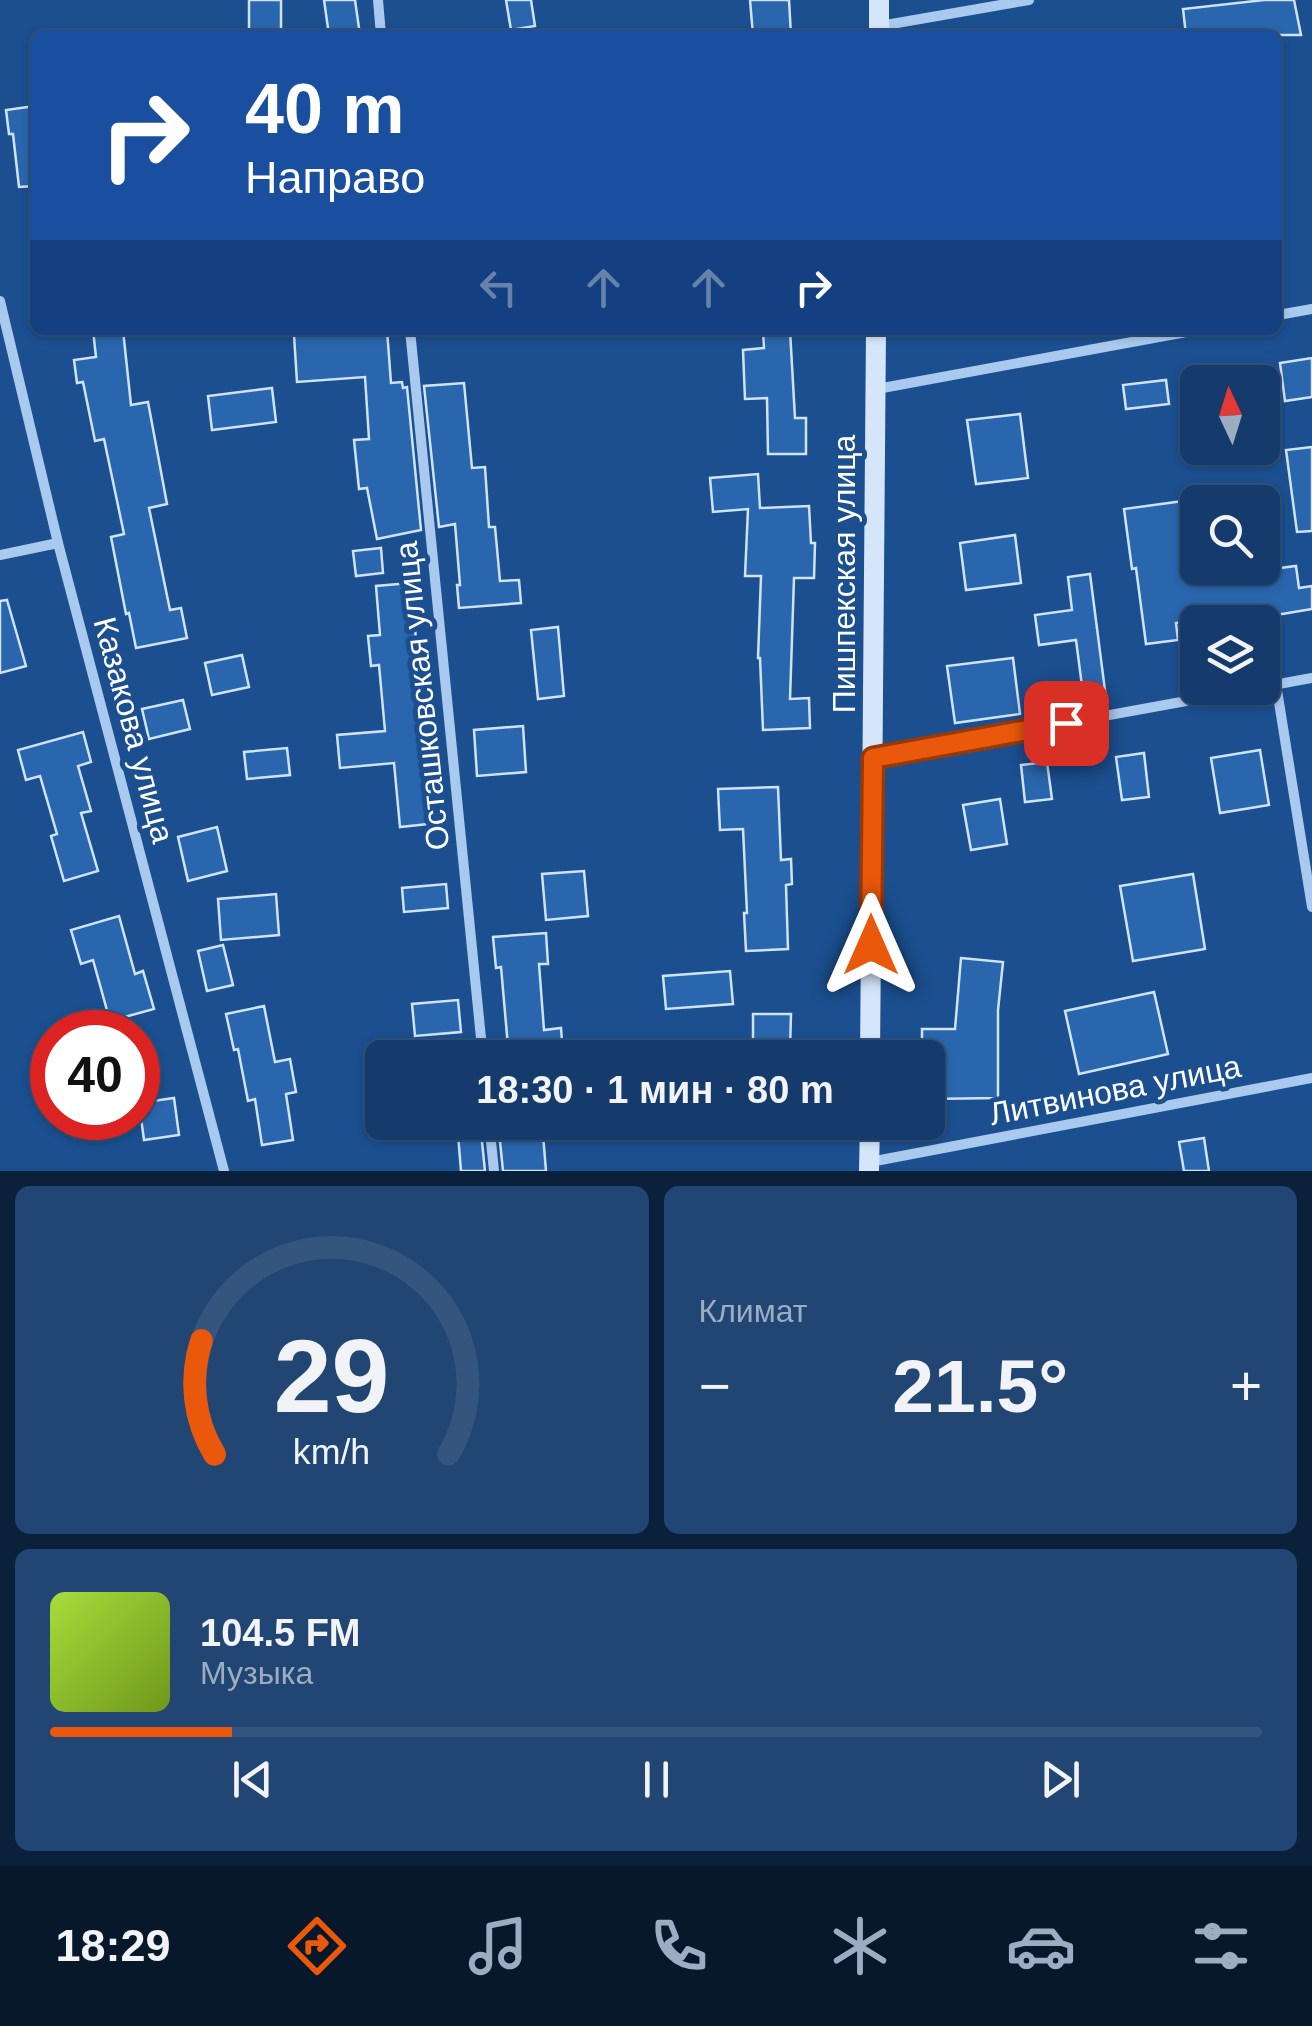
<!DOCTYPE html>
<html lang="ru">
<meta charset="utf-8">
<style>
:root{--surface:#143b6b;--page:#214673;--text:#f1f3f6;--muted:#9dadc1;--line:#33557e;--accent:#ea580c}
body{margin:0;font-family:Arial,sans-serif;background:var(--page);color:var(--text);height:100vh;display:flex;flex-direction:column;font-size:38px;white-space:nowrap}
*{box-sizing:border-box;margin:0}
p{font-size:32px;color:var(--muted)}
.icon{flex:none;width:55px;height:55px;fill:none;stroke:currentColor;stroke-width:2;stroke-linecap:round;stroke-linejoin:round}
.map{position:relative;height:1171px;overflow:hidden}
.side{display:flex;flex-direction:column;gap:15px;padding:15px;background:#0b203b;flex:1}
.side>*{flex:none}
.hud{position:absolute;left:30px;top:30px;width:1252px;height:305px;border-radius:15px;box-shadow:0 2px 8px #0004,0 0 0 2px var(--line);background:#1a4fa0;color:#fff;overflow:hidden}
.needle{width:65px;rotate:356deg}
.buttons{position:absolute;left:1180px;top:365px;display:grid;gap:20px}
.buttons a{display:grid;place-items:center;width:100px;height:100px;border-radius:15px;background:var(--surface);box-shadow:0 2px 8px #0004,0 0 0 2px var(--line);font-size:50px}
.speed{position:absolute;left:30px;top:1010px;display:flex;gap:20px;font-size:50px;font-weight:700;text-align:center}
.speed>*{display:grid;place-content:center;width:130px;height:130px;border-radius:50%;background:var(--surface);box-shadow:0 2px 8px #0004,0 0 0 2px var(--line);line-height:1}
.speed .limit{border:15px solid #d22;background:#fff;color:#111}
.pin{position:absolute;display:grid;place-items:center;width:85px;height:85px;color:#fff;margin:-42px;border-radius:20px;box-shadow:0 5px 15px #0006}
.me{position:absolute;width:110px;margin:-55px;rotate:0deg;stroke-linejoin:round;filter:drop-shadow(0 0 8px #0008)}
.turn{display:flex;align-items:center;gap:35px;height:210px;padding:0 50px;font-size:45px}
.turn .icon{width:130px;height:130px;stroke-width:2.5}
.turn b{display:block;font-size:70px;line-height:85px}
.lanes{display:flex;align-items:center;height:95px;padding:0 50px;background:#0003;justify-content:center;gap:50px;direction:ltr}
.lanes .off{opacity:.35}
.big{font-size:75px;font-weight:800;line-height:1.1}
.side .card{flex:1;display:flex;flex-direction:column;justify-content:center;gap:15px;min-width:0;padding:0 35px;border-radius:15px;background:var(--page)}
.side .dial{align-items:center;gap:0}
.dial svg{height:260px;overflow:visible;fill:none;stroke:var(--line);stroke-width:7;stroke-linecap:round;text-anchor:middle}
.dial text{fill:var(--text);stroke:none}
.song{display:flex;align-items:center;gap:30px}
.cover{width:120px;height:120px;border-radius:15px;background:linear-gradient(135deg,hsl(80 70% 55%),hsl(80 70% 35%))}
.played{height:10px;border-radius:5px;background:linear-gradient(90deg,var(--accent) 15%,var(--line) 15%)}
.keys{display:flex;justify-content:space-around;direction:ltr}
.heat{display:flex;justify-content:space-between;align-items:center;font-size:55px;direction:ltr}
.side .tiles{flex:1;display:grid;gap:15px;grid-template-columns:1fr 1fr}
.card:last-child{grid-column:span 2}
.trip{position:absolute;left:365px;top:1040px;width:580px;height:100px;border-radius:15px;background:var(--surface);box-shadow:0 2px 8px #0004,0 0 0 2px var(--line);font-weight:800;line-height:100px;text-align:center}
.tabs{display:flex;height:160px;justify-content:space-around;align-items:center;background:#08182b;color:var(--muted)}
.tabs .icon{width:70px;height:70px}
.tabs .on{color:var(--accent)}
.tabs b{font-size:45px;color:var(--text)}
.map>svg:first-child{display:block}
.building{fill:#2a66ad;stroke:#cfe3fa;stroke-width:2.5}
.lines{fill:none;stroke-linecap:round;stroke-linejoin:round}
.street{stroke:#a9c9ee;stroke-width:10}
.secondary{stroke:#d6e6fa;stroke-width:20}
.route-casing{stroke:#983908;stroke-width:25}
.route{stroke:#ea580c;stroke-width:18}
.labels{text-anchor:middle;stroke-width:10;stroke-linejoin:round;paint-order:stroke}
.street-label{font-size:32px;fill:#fff;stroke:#1b4f8f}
</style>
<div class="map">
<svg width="1312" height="1171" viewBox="0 0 1312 1171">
<rect width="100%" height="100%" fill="#1b4f8f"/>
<g class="building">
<rect x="249" y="0" width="32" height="35"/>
<polygon points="324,0 355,0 360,35 329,35"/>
<polygon points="506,0 531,0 535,26 511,30"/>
<polygon points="750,0 789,0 791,35 753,35"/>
<polygon points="1264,0 1294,0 1301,35 1186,35 1183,9"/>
<polygon points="35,106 35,186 19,187 13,134 9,134 6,110"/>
<polygon points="93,330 123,330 131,405 148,402 167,504 149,508 170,610 181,608 187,638 136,648 129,613 126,614 111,537 124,534 104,439 95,441 83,382 77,383 74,360 96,357"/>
<polygon points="387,330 391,383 402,382 403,388 407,387 421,530 377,539 367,488 359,489 354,440 369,439 365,377 297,382 294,335"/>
<polygon points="763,330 790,330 795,418 806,418 806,454 768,454 767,398 745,399 743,350 764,348"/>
<polygon points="1312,358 1312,397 1285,401 1280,363"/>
<polygon points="1166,380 1169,404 1126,409 1123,385"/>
<polygon points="464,383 472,468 485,467 489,527 495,527 500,581 519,580 521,603 459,608 457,585 460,585 455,524 439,527 424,386"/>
<polygon points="272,388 276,422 212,430 208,396"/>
<polygon points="1020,414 1028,478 976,484 967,420"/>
<polygon points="1312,447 1312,531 1297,532 1286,450"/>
<polygon points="758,474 760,508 809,506 811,543 815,543 814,578 794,578 790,699 809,698 810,728 763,730 760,658 758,658 761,576 745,576 748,509 713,512 710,478"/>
<polygon points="1198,499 1198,578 1296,566 1299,588 1312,586 1312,609 1276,615 1275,610 1176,623 1178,640 1146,644 1136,568 1132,569 1124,509"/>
<polygon points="1015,535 1021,583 966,590 960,543"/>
<polygon points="381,548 383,573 356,576 353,551"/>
<polygon points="1090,574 1107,706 1085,709 1076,640 1039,645 1035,615 1072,610 1068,577"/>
<polygon points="410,583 421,685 428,684 431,720 428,720 438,823 400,827 394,763 340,768 337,735 385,731 379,665 371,666 368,636 380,635 376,586"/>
<polygon points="7,600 26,666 0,673 0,601"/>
<polygon points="558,627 564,696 538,699 531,630"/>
<polygon points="242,655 249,687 212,695 205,663"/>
<polygon points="1013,658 1020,714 955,723 947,666"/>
<polygon points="183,700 190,729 149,739 142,709"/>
<polygon points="523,726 526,772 477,776 474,730"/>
<polygon points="83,732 91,762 78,766 91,811 81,813 98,871 64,881 51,836 57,834 40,776 26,780 18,750"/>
<polygon points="287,748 290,775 247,779 244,752"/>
<polygon points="1260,750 1269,805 1220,813 1211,758"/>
<polygon points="1144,753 1149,797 1122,800 1116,757"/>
<polygon points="1047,762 1052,799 1025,802 1021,765"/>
<polygon points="778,787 781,860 791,859 792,884 786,885 788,949 746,951 744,913 747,913 743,829 720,830 718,789"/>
<polygon points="1000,799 1007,844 971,850 963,805"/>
<polygon points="217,827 227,871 188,881 178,837"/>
<polygon points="584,871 588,916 546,920 542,874"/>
<polygon points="1193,874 1205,949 1133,961 1120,886"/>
<polygon points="446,884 448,908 404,912 402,888"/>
<polygon points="276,894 279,935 221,940 218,899"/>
<polygon points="119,916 135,974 143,971 154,1009 110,1021 93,960 81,964 71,930"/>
<polygon points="546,933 548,964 539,964 544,1030 561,1028 563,1054 509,1058 501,967 496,968 493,937"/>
<polygon points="223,945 233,985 207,991 198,951"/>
<polygon points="961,958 1003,962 998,1010 998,1098 928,1099 928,1058 922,1058 922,1029 955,1029"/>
<polygon points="730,971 733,1004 666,1009 663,976"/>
<polygon points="1154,992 1168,1054 1079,1074 1065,1011"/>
<polygon points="458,1000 461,1032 415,1036 412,1004"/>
<polygon points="264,1006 275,1062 290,1059 296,1092 286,1094 293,1140 262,1145 255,1099 248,1101 238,1049 234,1050 226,1014"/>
<polygon points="753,1014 791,1014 790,1050 753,1049"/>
<polygon points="174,1098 179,1135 144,1140 139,1103"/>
<polygon points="457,1122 480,1122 485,1171 461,1171"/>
<polygon points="498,1122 542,1122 546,1171 503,1171"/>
<polygon points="1204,1138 1209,1171 1184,1171 1179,1142"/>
</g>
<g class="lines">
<g class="street">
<polyline points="378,0 381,35"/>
<polyline points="880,26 1029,0"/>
<polyline points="0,301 58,543 224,1171"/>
<polyline points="1278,315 1312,309"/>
<polyline points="410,330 483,1058"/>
<polyline points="877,389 1197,330"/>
<polyline points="0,555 58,543"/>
<polyline points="1276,684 1312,907"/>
<polyline points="1262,687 1312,678"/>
<polyline points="873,758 1258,688"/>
<polyline points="489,1122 494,1171"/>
<polyline points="870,1162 1312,1078"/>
</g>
<g class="secondary">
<polyline points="879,35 879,0"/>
<polyline points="870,1058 876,330"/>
<polyline points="869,1171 870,1122"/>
</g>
</g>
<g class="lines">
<defs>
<polyline id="route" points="871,945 873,758 1066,723"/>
</defs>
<use href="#route" class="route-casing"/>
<use href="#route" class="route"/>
</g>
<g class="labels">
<g class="street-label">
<text transform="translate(844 574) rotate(-90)" y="11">Пишпекская улица</text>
<text transform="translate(422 696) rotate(-96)" y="11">Осташковская улица</text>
<text transform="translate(134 730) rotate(75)" y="11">Казакова улица</text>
<text transform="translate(1115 1090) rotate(-11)" y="11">Литвинова улица</text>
</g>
</g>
</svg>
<div class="buttons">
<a><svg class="needle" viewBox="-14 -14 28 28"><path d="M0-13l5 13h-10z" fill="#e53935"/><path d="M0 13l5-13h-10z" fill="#9dadc1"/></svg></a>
<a><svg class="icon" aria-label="search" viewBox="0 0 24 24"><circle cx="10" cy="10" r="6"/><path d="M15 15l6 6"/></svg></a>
<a><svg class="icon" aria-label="layers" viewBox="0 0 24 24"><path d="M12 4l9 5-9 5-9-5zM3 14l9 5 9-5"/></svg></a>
</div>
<div class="speed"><div class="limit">40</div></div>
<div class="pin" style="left:1066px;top:723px;background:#d93025"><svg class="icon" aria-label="arrive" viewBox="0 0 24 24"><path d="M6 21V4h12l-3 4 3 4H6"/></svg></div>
<svg class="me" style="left:871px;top:945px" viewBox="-20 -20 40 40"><path d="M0-17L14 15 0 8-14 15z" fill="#ea580c" stroke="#fff" stroke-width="4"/></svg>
<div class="trip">18:30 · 1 мин · 80 m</div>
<div class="hud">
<div class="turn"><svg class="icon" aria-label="right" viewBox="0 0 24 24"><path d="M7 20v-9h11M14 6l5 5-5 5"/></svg><div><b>40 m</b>Направо</div></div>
<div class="lanes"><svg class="icon off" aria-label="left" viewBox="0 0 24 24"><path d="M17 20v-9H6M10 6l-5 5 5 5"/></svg><svg class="icon off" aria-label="ahead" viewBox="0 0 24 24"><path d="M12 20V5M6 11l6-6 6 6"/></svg><svg class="icon off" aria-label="ahead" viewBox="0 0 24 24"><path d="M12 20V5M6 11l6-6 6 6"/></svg><svg class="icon" aria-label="right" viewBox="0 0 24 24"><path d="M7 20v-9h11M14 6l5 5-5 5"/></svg></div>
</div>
</div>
<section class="side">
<div class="tiles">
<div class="card dial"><svg viewBox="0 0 100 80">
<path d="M14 69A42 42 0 1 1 86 69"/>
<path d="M14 69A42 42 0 0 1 10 34" stroke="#ea580c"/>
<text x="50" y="56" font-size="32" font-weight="700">29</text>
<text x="50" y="72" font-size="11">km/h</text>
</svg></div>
<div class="card"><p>Климат</p>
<div class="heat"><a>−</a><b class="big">21.5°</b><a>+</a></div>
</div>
<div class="card">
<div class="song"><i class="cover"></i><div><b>104.5 FM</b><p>Музыка</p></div></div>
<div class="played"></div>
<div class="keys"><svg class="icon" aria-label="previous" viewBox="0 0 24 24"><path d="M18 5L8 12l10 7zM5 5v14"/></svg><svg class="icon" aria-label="pause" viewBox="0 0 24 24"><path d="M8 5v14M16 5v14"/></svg><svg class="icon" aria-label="next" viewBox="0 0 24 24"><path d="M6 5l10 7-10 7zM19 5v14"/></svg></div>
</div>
</div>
</section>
<nav class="tabs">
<b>18:29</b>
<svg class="icon on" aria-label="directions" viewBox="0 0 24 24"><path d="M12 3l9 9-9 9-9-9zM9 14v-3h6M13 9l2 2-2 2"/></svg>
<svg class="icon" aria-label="music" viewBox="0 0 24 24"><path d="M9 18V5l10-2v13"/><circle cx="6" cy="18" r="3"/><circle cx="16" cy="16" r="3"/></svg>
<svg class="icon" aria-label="phone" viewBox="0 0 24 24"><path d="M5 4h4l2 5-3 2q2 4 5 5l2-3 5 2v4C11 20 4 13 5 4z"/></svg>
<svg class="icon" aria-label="climate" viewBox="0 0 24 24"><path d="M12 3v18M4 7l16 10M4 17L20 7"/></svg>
<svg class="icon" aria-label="car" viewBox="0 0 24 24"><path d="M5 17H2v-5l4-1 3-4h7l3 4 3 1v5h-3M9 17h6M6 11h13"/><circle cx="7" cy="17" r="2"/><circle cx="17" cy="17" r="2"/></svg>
<svg class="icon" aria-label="filters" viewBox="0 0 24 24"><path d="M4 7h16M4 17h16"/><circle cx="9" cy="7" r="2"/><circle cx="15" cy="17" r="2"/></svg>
</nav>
